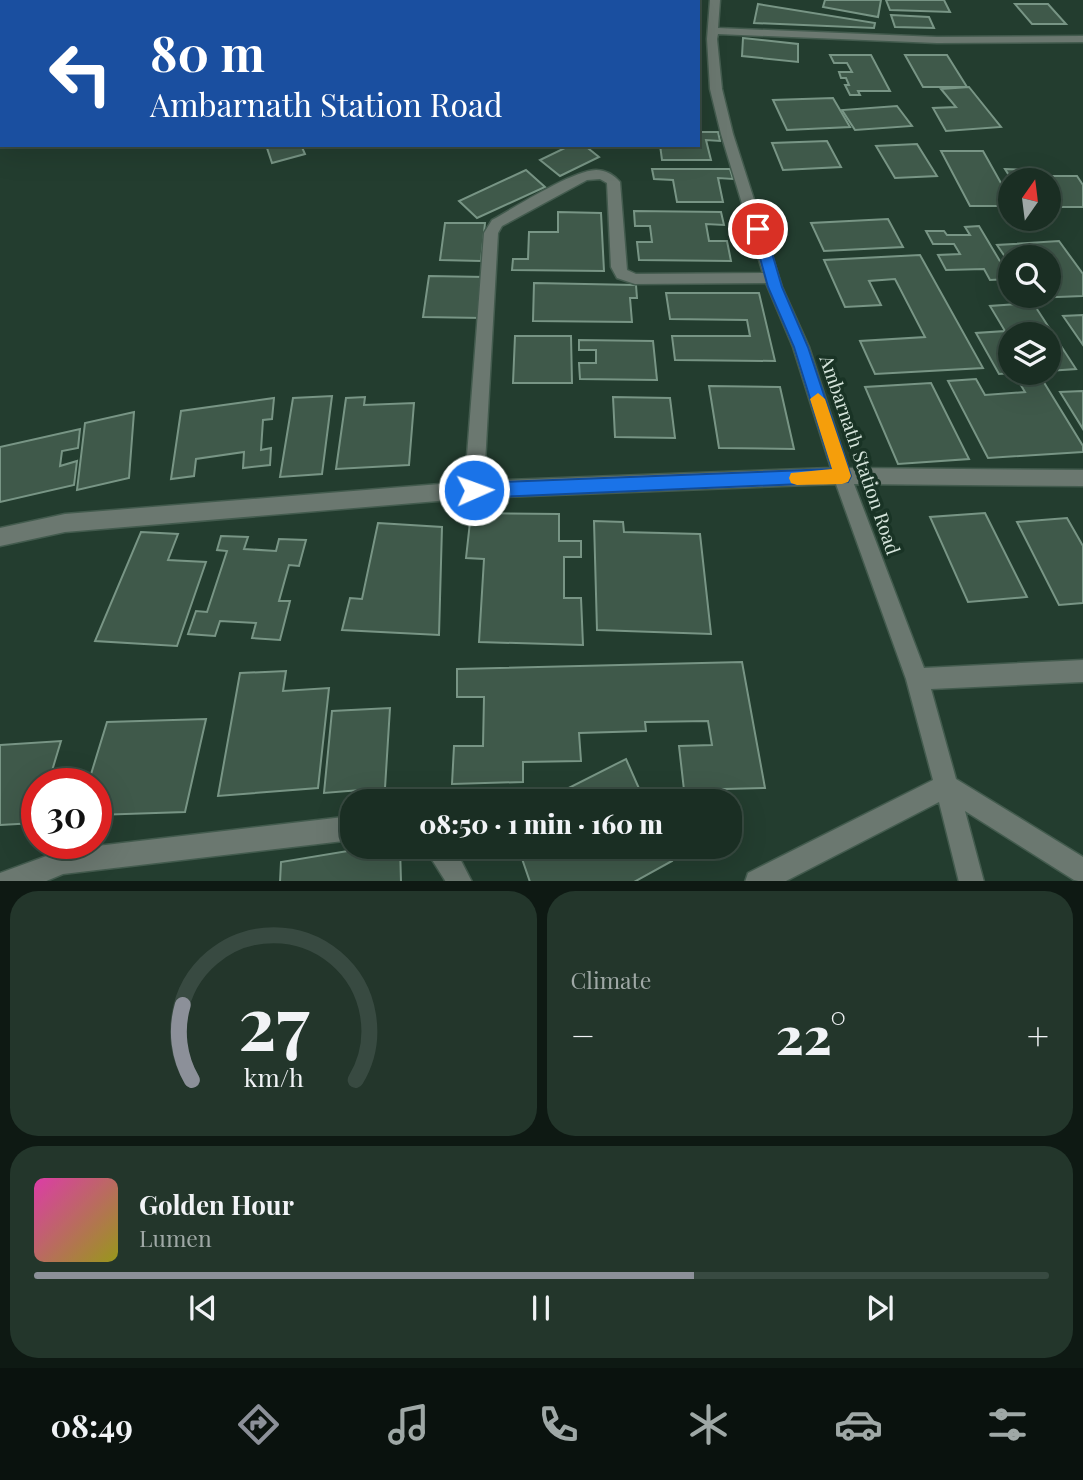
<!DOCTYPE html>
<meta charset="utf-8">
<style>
:root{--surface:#1a2e23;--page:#23362b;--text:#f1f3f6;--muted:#9fa8a6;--line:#384a41;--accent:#8c9099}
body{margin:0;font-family:"Playfair Display",serif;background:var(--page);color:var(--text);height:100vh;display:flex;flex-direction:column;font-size:26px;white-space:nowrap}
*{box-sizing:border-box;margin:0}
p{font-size:23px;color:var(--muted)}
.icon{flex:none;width:38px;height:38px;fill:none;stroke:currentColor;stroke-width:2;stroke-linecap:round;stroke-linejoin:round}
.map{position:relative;height:881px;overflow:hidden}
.drawer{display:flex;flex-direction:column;gap:10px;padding:10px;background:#0e1913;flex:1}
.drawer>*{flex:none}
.guide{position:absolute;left:0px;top:0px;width:700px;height:147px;box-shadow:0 7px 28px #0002,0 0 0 2px var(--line);background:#1a4fa0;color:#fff;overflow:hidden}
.needle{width:46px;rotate:14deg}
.tools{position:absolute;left:998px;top:168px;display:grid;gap:14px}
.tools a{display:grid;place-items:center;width:63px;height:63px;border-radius:50%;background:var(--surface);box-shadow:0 7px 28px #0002,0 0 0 2px var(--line);font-size:35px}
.speed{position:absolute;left:21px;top:768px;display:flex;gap:14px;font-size:35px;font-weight:700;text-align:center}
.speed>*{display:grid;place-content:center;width:91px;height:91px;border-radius:50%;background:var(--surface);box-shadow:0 7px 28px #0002,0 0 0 2px var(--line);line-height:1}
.speed .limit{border:10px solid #d22;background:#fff;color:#111}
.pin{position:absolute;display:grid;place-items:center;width:60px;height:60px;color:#fff;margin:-30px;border:4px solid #fff;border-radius:50%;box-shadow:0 2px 7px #0007}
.me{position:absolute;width:77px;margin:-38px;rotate:88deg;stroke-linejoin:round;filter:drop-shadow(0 0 5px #0008)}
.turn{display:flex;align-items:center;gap:24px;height:147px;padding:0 35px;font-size:32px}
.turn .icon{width:91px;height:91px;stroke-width:2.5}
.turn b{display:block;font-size:49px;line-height:60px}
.big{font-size:52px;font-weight:800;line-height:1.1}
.drawer .card{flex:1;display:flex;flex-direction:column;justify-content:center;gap:10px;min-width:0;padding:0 24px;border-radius:28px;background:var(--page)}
.drawer .dial{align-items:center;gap:0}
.dial svg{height:182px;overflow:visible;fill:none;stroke:var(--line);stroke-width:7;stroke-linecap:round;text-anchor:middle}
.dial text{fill:var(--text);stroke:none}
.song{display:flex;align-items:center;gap:21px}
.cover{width:84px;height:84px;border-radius:10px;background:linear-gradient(135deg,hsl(320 70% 55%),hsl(60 70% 35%))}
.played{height:7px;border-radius:4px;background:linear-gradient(90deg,var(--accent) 65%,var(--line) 65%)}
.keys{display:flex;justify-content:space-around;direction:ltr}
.heat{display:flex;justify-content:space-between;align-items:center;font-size:38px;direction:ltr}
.drawer .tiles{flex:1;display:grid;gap:10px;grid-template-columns:1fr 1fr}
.card:last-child{grid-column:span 2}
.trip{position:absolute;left:340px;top:789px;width:402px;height:70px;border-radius:28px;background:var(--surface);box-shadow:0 7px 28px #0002,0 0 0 2px var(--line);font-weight:800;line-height:70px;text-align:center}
.dock{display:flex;height:112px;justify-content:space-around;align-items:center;background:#0a120e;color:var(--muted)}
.dock .icon{width:49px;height:49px}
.dock .active{color:var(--accent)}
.dock b{font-size:32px;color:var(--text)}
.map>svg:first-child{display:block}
.building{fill:#3f594a;stroke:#789585;stroke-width:2}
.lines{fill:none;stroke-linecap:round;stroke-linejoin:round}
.minor-casing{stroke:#435b4e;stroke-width:3}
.minor{fill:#6b7870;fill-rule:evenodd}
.route{fill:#1a73e8;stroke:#114b97;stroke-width:2}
.slow{fill:#f59e0b}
.labels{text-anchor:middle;stroke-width:7;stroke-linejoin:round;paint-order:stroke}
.street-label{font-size:19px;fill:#d6e5dc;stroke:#193325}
</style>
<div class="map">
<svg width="1083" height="882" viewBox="0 0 1083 882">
<rect width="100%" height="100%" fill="#233d2f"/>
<g class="building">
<polygon points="825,0 881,0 878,17 823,7"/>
<polygon points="886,0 944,0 950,12 890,10"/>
<polygon points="758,4 875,23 874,28 754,23"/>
<polygon points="1015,4 1048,4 1066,24 1032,24"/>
<polygon points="891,15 929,17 934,28 895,27"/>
<polygon points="743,38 798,44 798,62 742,56"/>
<polygon points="830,55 871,55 890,91 858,91 860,95 850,95 845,85 849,85 846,78 841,78 839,72 852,72 847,63 834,63"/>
<polygon points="905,55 947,55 967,87 923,87"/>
<polygon points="969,87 1001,127 946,131 933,108 956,107 941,89"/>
<polygon points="833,98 850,127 787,130 773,100"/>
<polygon points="897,106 912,126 855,130 842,110"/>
<polygon points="698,132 718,132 720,141 706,140 711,160 662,160 660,145 698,145"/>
<polygon points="827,141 841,167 783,170 772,143"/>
<polygon points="917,144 937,176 895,178 876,146"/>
<polygon points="266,145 301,145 305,154 272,163"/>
<polygon points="571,145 584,145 599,157 560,176 540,160"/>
<polygon points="941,151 983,151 1006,192 1010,192 1010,206 970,206"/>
<polygon points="652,169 730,169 733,179 718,178 723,202 677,202 673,180 654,179"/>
<polygon points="1005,169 1026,170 1030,176 1077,176 1083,185 1083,207 1048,207 1048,180 1012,180"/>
<polygon points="526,170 545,187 477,218 459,201"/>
<polygon points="634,211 721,212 724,225 706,224 709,241 727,241 731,261 639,260 637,242 652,242 650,226 635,226"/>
<polygon points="558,212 601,213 604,271 512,270 513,259 528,259 529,232 558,232"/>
<polygon points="888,219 903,247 824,251 811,223"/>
<polygon points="445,223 485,223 481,261 440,260"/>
<polygon points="979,226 1010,278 1010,279 990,280 984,269 946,270 938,255 960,254 954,244 933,244 926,231 944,231 947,235 970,235 965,227"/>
<polygon points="1059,241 1083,274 1083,296 1032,298 1030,296 1048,296 1048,257 1010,257 1010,264 997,245"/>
<polygon points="920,255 983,368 875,374 860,341 925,337 895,279 869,281 881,305 845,307 824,260"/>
<polygon points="429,276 486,277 482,318 423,317"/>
<polygon points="534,283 636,285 637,298 630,298 632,322 533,321"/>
<polygon points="666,293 759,293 775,361 675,360 672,336 750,336 747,320 670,319"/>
<polygon points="1033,303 1076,369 1048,371 1048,334 1010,334 1010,373 1014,373 999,374 976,333 1005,331 990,306"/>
<polygon points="1083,315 1083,345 1063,316"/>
<polygon points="515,336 571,336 572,383 513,383"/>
<polygon points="579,340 653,341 657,380 580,379 579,363 596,363 596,350 579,350"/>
<polygon points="1040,376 1083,446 1083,452 988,458 948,381 976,379 985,395 1025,392 1016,377"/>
<polygon points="931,383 969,459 898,464 865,387"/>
<polygon points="709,386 780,387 794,449 719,448"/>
<polygon points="1083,391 1083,429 1060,392"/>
<polygon points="332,396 322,474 280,477 293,398"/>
<polygon points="365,397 364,405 414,403 409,465 336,469 346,398"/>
<polygon points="613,397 670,398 675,438 615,437"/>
<polygon points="274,398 272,419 263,420 261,450 271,448 270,465 243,468 244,452 196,459 194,476 171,479 181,411"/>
<polygon points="134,412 129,478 77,490 85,423"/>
<polygon points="80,429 78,448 62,451 60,466 77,461 74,485 0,502 0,447"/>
<polygon points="471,513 559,514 559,541 581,541 581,557 564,557 564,598 581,598 583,645 479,642 484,559 466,558"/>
<polygon points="985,513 1027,597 968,602 930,517"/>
<polygon points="1067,518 1083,546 1083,603 1059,605 1017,522"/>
<polygon points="594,521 623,522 624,532 700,534 711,634 597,630"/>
<polygon points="378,523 442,527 439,635 342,630 350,598 362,599"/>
<polygon points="141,532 178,534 168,560 206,562 177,646 95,641"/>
<polygon points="221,536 248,537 244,549 276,551 279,539 306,540 299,566 289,565 279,601 290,601 280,640 252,638 256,623 220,621 215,636 188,634 196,611 207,612 227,551 217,550"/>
<polygon points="742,662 765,788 684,790 679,746 712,745 708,721 645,722 646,731 579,733 581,761 523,762 523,782 452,784 454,746 483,746 484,697 457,697 457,669"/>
<polygon points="286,671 283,691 329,688 318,788 218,796 240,673"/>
<polygon points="390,708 385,788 324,793 332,711"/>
<polygon points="206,719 185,812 96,815 96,784 88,784 107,722"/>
<polygon points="61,741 48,784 37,784 35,823 0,825 0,745"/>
<polygon points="626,759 645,802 541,802"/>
<polygon points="372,847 400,847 401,882 280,882 281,862"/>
<polygon points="518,847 666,847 672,861 634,882 530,882"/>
</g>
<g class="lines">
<defs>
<g id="minor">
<polygon points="94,0 129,0 93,2"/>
<polygon points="381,0 542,0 543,2 382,2"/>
<path d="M710,0H720L718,28L937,37L1083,36V42L937,43L718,34L717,39L722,89L733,134L782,287L809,347L848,468L1083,470V486L854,484L924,668L1083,660V682L931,689L956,779L1083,857V882L1074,880L965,811L984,882H959L939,802L784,882H745L748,873L933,780L906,679L836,484L474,498L65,532L0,546V528L65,514L465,482L484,233L492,220C516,207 571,171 596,170C606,170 614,175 620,182L627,270L636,274L763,273L721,134L710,89L707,39ZM600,179L607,183L611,267L617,278L635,284L766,283L793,347L831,468L484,481L498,233L502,226L587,180Z"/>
<rect x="0" y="5" width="2" height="6"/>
<polygon points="352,816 352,840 63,874 44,882 0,882 0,873 63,850"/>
<polygon points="424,847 454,847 472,882 446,882"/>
</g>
</defs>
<use href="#minor" class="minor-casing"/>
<use href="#minor" class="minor"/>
</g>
<polygon class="route" points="758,225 765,229 782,287 808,347 851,476 848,482 474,498 468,496 465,490 468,485 474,483 832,469 794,347 768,287 752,229"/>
<polygon class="slow" points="818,393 825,399 851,476 848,482 842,484 797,485 791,483 789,478 791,473 832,469 810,399"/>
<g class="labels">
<g class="street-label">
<text transform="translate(860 455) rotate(71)" y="7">Ambarnath Station Road</text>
</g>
</g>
</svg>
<div class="tools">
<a><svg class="needle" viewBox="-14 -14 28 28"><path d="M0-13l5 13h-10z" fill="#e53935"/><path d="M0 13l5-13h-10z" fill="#9fa8a6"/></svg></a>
<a><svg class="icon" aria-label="search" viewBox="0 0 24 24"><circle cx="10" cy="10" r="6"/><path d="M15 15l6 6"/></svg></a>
<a><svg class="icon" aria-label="layers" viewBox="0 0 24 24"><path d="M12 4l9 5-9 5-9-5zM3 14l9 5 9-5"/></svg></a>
</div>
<div class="speed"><div class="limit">30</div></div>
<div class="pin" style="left:758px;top:229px;background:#d93025"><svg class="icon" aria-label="arrive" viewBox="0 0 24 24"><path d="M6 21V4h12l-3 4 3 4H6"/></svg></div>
<svg class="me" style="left:474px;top:490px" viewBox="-20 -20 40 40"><circle r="17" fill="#1a73e8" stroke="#fff" stroke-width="3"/><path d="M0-11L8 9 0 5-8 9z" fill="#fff"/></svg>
<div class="trip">08:50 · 1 min · 160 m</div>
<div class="guide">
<div class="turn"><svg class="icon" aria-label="left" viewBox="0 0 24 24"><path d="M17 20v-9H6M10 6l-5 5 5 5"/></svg><div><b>80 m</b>Ambarnath Station Road</div></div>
</div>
</div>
<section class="drawer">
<div class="tiles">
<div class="card dial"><svg viewBox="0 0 100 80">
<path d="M14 69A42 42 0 1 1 86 69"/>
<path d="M14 69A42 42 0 0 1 10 36" stroke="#8c9099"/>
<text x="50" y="56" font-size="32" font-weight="700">27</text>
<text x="50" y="72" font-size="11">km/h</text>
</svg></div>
<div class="card"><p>Climate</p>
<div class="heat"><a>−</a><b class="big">22°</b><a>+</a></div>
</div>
<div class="card">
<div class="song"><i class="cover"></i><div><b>Golden Hour</b><p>Lumen</p></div></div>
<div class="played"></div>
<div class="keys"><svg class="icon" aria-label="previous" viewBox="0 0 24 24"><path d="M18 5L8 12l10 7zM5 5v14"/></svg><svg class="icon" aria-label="pause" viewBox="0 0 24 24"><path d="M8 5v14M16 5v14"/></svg><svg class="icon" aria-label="next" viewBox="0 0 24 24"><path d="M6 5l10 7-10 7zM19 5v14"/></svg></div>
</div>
</div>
</section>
<nav class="dock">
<b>08:49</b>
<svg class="icon active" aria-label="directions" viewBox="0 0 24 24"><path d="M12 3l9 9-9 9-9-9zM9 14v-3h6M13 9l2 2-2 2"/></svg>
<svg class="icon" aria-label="music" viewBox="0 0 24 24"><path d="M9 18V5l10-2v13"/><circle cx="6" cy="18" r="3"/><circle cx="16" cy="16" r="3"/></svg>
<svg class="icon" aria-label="phone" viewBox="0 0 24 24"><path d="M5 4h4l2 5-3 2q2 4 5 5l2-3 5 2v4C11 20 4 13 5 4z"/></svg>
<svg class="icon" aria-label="climate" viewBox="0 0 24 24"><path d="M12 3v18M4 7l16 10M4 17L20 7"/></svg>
<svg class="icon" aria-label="car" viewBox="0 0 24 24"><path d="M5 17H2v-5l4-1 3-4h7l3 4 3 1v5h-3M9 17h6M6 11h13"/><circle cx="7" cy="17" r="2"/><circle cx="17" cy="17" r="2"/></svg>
<svg class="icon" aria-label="filters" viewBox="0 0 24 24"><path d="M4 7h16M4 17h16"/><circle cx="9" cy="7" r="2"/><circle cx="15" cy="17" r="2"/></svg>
</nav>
